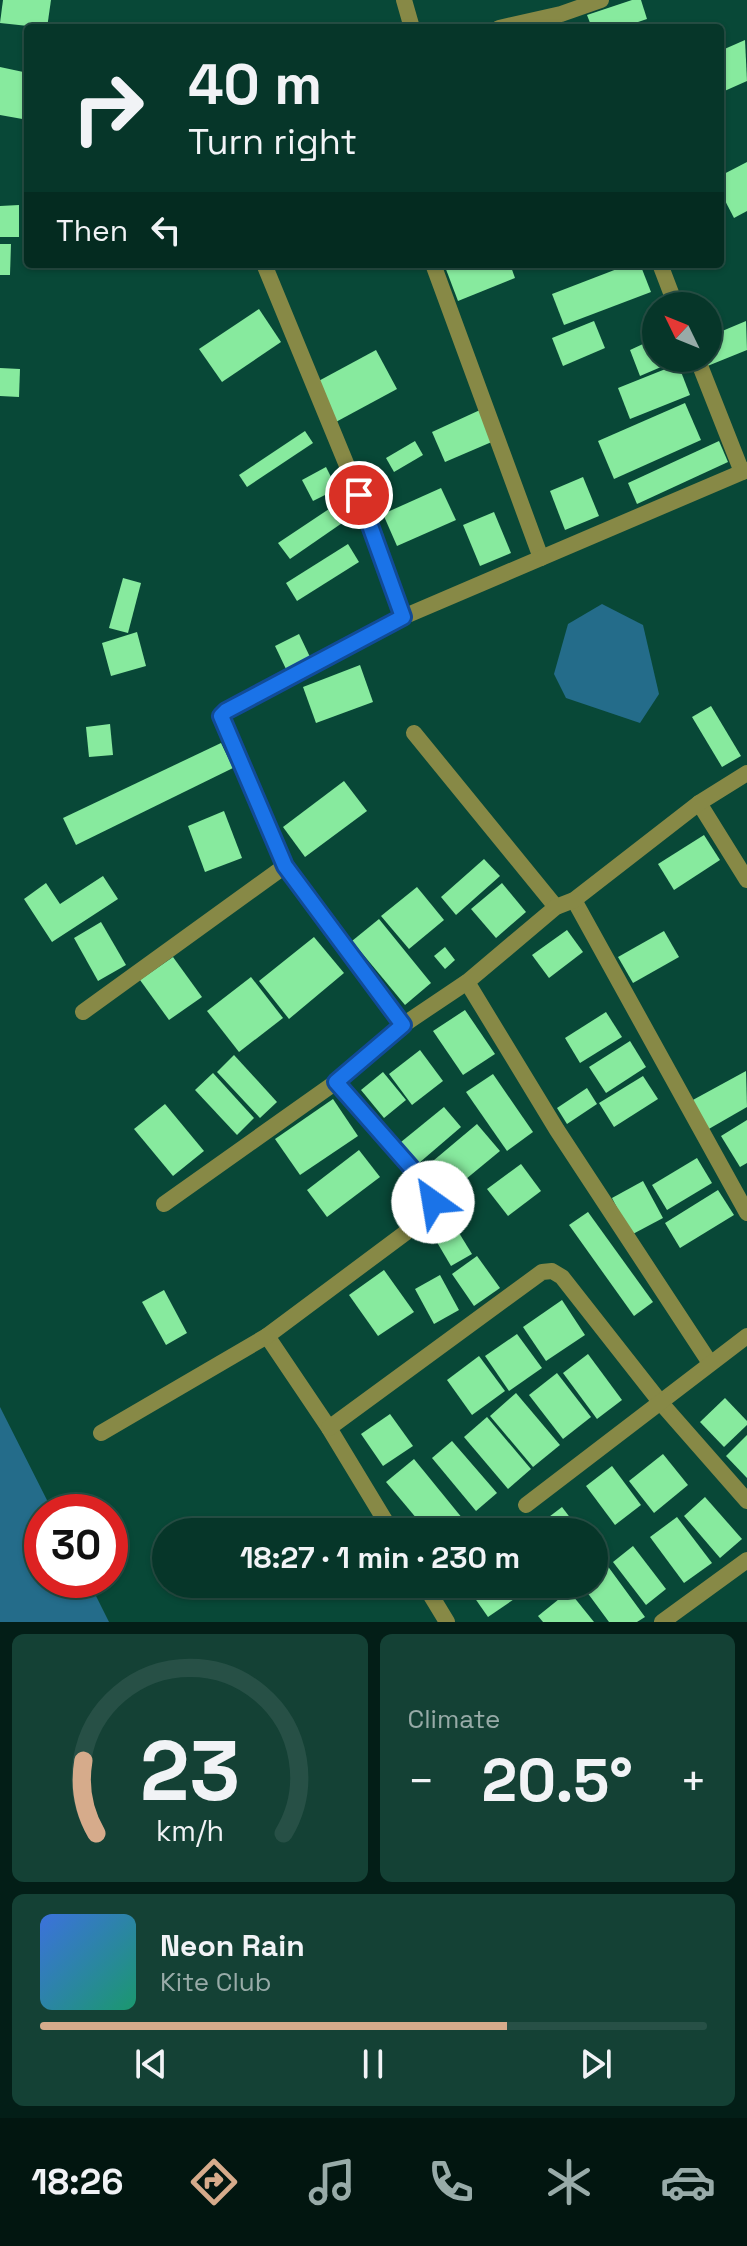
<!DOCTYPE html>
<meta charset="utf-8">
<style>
:root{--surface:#063629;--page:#144135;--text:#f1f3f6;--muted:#98aba8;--line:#275046;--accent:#d6ab8b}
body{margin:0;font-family:"Space Grotesk",sans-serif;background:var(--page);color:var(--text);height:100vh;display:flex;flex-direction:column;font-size:30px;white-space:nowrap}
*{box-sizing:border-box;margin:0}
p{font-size:26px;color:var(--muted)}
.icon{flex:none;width:44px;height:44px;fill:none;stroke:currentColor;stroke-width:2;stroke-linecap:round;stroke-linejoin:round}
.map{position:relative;height:1622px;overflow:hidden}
.panel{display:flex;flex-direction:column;gap:12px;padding:12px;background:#031e17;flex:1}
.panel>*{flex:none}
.hud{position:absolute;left:24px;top:24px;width:700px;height:244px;border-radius:8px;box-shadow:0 2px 6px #0004,0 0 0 2px var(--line);background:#063629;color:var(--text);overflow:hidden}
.needle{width:52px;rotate:313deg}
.controls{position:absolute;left:642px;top:292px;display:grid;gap:16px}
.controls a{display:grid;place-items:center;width:80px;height:80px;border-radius:50%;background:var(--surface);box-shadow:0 2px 6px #0004,0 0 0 2px var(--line);font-size:40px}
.speed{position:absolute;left:24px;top:1494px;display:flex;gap:16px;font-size:40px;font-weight:700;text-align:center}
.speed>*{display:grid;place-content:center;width:104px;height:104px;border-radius:50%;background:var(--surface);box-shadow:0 2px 6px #0004,0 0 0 2px var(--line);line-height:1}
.speed .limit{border:12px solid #d22;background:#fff;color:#111}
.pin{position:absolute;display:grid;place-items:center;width:68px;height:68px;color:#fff;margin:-34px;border:4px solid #fff;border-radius:50%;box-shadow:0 2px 8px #0007}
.me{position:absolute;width:88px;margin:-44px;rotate:328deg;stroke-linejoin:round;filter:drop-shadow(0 0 6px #0008)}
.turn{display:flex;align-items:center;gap:28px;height:168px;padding:0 32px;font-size:36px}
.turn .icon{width:104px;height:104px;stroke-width:2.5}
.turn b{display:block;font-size:56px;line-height:68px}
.then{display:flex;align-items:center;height:76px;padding:0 32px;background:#0003;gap:16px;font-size:30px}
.big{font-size:60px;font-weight:700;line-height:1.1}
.panel .tile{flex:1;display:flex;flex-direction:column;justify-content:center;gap:12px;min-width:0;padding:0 28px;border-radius:12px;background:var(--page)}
.panel .dial{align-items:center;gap:0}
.dial svg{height:208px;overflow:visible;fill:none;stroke:var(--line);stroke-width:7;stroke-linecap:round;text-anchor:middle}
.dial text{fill:var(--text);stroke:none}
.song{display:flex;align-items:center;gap:24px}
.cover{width:96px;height:96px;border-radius:12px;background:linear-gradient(135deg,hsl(220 70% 55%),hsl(160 70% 35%))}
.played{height:8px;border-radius:4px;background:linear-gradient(90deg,var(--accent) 70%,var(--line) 70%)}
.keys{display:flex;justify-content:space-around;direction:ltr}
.heat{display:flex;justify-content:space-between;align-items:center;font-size:44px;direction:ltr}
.panel .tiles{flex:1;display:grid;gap:12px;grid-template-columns:1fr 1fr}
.tile:last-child{grid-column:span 2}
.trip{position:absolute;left:152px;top:1518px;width:456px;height:80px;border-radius:40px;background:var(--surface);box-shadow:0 2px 6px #0004,0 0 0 2px var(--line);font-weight:700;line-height:80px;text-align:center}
.tab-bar{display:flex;height:128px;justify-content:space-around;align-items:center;background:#021610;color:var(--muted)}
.tab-bar .icon{width:56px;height:56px}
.tab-bar .active{color:var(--accent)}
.tab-bar b{font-size:36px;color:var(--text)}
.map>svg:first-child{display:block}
.water{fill:#246c8a}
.building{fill:#87ea9e}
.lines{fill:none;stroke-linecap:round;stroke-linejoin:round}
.street{stroke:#878946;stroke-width:16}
.route-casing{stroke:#114b97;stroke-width:20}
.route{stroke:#1a73e8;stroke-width:14}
</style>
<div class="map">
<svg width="747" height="1622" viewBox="0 0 747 1622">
<rect width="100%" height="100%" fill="#084837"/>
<g class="water">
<polygon points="602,604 643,625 659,694 640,723 566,698 554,674 568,624"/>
<polygon points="0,1407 53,1512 42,1512 42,1580 88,1580 109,1622 0,1622"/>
</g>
<g class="building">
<polygon points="3,0 51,0 47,28 0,23"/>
<polygon points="632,0 641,0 647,19 620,28 592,28 587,15"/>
<polygon points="745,40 747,81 720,93 720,51"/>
<polygon points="0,67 28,73 28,120 0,115"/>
<polygon points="747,162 747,211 734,218 720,191 720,176"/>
<polygon points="19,205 19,237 0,237 0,206"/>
<polygon points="0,244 11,244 10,275 0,275"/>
<polygon points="444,264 510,264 515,278 458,301"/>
<polygon points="630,264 640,264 651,292 564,325 552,294"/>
<polygon points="259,309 281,342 222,382 199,349"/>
<polygon points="594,321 605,348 563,366 552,338"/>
<polygon points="746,321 747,350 705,367 701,358 708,358 708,337"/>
<polygon points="656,338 656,358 682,358 640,376 630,350"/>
<polygon points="376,350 397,389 334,423 313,384"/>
<polygon points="678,364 690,395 630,419 618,388"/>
<polygon points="0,368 20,369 19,397 0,396"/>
<polygon points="685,403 701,440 614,479 598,441"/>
<polygon points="480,410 494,441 445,462 432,432"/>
<polygon points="305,431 313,443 247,487 239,475"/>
<polygon points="415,441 423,455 394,472 386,458"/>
<polygon points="719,441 728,462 637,504 628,483"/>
<polygon points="326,467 337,489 313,501 302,480"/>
<polygon points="583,477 599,516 565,530 550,491"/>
<polygon points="441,488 456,520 397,546 383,514"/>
<polygon points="335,505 345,521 290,559 278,543"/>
<polygon points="494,512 511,553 480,566 463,525"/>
<polygon points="348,544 359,562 297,601 286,583"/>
<polygon points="123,578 141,583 128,633 109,628"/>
<polygon points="137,632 146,666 111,676 102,643"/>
<polygon points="299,634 310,657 286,669 275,646"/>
<polygon points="360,665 373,702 316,723 303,687"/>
<polygon points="711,706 741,756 722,767 692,717"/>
<polygon points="110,724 113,755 89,757 86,727"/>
<polygon points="221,743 233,768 76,845 63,818"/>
<polygon points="344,781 367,811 305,857 283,827"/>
<polygon points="224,811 242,858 205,872 188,826"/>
<polygon points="704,835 720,860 674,890 658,864"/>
<polygon points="484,859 500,876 456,915 441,897"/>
<polygon points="103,876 118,899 52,942 24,899 46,883 60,904"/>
<polygon points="502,883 526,912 496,938 471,909"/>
<polygon points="417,887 444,920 409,949 381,916"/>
<polygon points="379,919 431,983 405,1005 352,941"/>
<polygon points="101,922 126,965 98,981 74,938"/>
<polygon points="567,930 583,952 549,978 532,955"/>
<polygon points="664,931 679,957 633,983 618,957"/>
<polygon points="314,937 344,973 289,1019 259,981"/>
<polygon points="445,947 455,960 445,969 434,956"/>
<polygon points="173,957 202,997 169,1020 140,980"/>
<polygon points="251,977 283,1018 239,1052 207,1011"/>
<polygon points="465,1010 495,1054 463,1075 433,1031"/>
<polygon points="606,1012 622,1037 580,1063 565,1038"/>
<polygon points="630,1041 646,1067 606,1093 589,1067"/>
<polygon points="420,1050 443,1081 412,1105 389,1074"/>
<polygon points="234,1055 277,1102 260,1118 217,1072"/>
<polygon points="746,1071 747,1107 707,1130 691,1101"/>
<polygon points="383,1072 406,1100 384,1118 361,1090"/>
<polygon points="213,1073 254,1118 237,1135 195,1090"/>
<polygon points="493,1074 533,1132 507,1151 466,1092"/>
<polygon points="643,1076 658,1099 614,1127 599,1103"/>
<polygon points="587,1088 597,1104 567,1124 557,1108"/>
<polygon points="333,1099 358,1136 300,1175 275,1139"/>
<polygon points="165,1104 204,1151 173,1176 134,1129"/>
<polygon points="444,1107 461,1127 419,1163 401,1142"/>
<polygon points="747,1120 747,1163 740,1167 721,1136"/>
<polygon points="477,1124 500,1151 449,1193 427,1166"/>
<polygon points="359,1150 380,1177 327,1217 307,1190"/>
<polygon points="697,1158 712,1183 667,1210 652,1185"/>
<polygon points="521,1164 541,1191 508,1216 487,1189"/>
<polygon points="643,1181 663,1218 631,1235 612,1198"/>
<polygon points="718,1190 734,1215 680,1248 665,1223"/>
<polygon points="588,1212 653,1302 634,1316 569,1225"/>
<polygon points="448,1215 472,1254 451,1266 428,1227"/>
<polygon points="477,1256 500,1288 474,1306 452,1274"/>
<polygon points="384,1270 414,1312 378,1336 349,1295"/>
<polygon points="440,1275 459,1310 434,1324 415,1289"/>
<polygon points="164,1290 187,1333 166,1345 142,1302"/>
<polygon points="562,1300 585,1335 546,1361 523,1327"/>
<polygon points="517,1334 542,1368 509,1391 485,1356"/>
<polygon points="588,1354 622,1400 597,1419 563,1373"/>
<polygon points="479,1356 505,1391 472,1415 447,1380"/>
<polygon points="557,1373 591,1417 563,1439 529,1395"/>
<polygon points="516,1393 560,1445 533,1467 490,1416"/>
<polygon points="725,1398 747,1421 747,1425 724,1447 700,1422"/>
<polygon points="390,1414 413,1446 383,1466 361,1434"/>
<polygon points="487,1417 531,1469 508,1489 464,1437"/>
<polygon points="747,1435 747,1478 726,1456"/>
<polygon points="452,1441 497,1493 476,1511 432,1458"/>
<polygon points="663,1454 688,1485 654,1513 629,1481"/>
<polygon points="414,1459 467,1524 458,1532 428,1532 386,1482"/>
<polygon points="612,1466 641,1505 615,1525 586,1486"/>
<polygon points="705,1497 742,1539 720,1558 684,1516"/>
<polygon points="562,1507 581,1532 548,1532 541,1523"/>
<polygon points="677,1517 712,1563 684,1583 650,1537"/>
<polygon points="633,1546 666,1589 646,1605 613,1562"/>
<polygon points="604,1561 645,1617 637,1622 609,1622 581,1584 594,1584 594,1568"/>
<polygon points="465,1584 521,1584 526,1591 488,1617"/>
<polygon points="569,1591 594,1622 543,1622 538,1616"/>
</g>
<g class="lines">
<g class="street">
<polyline points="404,0 412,28"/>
<polyline points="499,28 561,14 601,0"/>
<polyline points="264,264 371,524 403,617"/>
<polyline points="433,264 541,558"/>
<polyline points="660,264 676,306"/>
<polyline points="697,358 742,472"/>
<polyline points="414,733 556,907"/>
<polyline points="699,803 747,880"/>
<polyline points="574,900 747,1213"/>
<polyline points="467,982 557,1130 710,1363"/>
<polyline points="83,1012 285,866"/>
<polyline points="403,1025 285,866 221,716 226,711 403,617 747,470"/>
<polyline points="164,1204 336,1082 403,1025 467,982 556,907 574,900 699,803 747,773"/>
<polyline points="267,1336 329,1428 392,1532"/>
<polyline points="329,1428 542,1272 552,1271 562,1277 661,1403 747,1501"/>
<polyline points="101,1433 267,1336 428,1216 433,1202 430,1189 336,1082"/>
<polyline points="526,1505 747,1336"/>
<polyline points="424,1584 447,1622"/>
<polyline points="662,1622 747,1560"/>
</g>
</g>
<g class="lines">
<defs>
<polyline id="route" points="359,495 403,617 226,711 221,716 285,866 403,1025 336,1082 430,1189 433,1202"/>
</defs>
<use href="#route" class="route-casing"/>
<use href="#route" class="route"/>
</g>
</svg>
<div class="controls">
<a><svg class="needle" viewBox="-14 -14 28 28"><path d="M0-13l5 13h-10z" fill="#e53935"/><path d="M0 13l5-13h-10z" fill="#98aba8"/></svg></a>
</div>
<div class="speed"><div class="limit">30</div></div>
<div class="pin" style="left:359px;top:495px;background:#d93025"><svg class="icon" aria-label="arrive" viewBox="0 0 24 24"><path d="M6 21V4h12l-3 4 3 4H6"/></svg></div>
<svg class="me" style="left:433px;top:1202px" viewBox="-20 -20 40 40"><circle r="19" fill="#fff"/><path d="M0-13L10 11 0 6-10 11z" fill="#1a73e8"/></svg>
<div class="trip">18:27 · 1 min · 230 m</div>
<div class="hud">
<div class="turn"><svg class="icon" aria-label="right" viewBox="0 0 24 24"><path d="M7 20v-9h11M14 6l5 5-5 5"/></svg><div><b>40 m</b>Turn right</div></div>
<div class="then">Then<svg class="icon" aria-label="left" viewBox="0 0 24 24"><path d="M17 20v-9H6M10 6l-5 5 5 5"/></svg></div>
</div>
</div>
<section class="panel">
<div class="tiles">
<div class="tile dial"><svg viewBox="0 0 100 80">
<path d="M14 69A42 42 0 1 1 86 69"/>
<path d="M14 69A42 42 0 0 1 9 41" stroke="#d6ab8b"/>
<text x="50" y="56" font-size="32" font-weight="700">23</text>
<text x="50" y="72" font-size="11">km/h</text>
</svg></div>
<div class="tile"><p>Climate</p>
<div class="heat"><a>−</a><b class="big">20.5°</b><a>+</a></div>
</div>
<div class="tile">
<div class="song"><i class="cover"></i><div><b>Neon Rain</b><p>Kite Club</p></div></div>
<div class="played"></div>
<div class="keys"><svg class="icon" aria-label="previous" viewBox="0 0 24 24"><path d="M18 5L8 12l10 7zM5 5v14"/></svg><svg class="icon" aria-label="pause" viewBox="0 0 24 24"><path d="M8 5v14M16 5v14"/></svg><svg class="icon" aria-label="next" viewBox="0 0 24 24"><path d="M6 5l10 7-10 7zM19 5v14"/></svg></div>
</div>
</div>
</section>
<nav class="tab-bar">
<b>18:26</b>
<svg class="icon active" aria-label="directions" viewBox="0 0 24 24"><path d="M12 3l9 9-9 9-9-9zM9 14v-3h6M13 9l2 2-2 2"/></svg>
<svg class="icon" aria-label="music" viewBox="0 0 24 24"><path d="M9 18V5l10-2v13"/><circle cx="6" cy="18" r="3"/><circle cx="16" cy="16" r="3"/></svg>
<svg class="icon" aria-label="phone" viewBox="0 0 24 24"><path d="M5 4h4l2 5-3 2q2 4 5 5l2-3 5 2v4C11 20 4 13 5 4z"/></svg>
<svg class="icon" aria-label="climate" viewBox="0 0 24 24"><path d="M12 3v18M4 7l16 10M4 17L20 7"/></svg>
<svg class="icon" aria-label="car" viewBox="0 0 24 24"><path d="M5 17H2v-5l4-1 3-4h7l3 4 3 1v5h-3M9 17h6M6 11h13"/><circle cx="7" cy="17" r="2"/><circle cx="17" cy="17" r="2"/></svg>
</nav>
